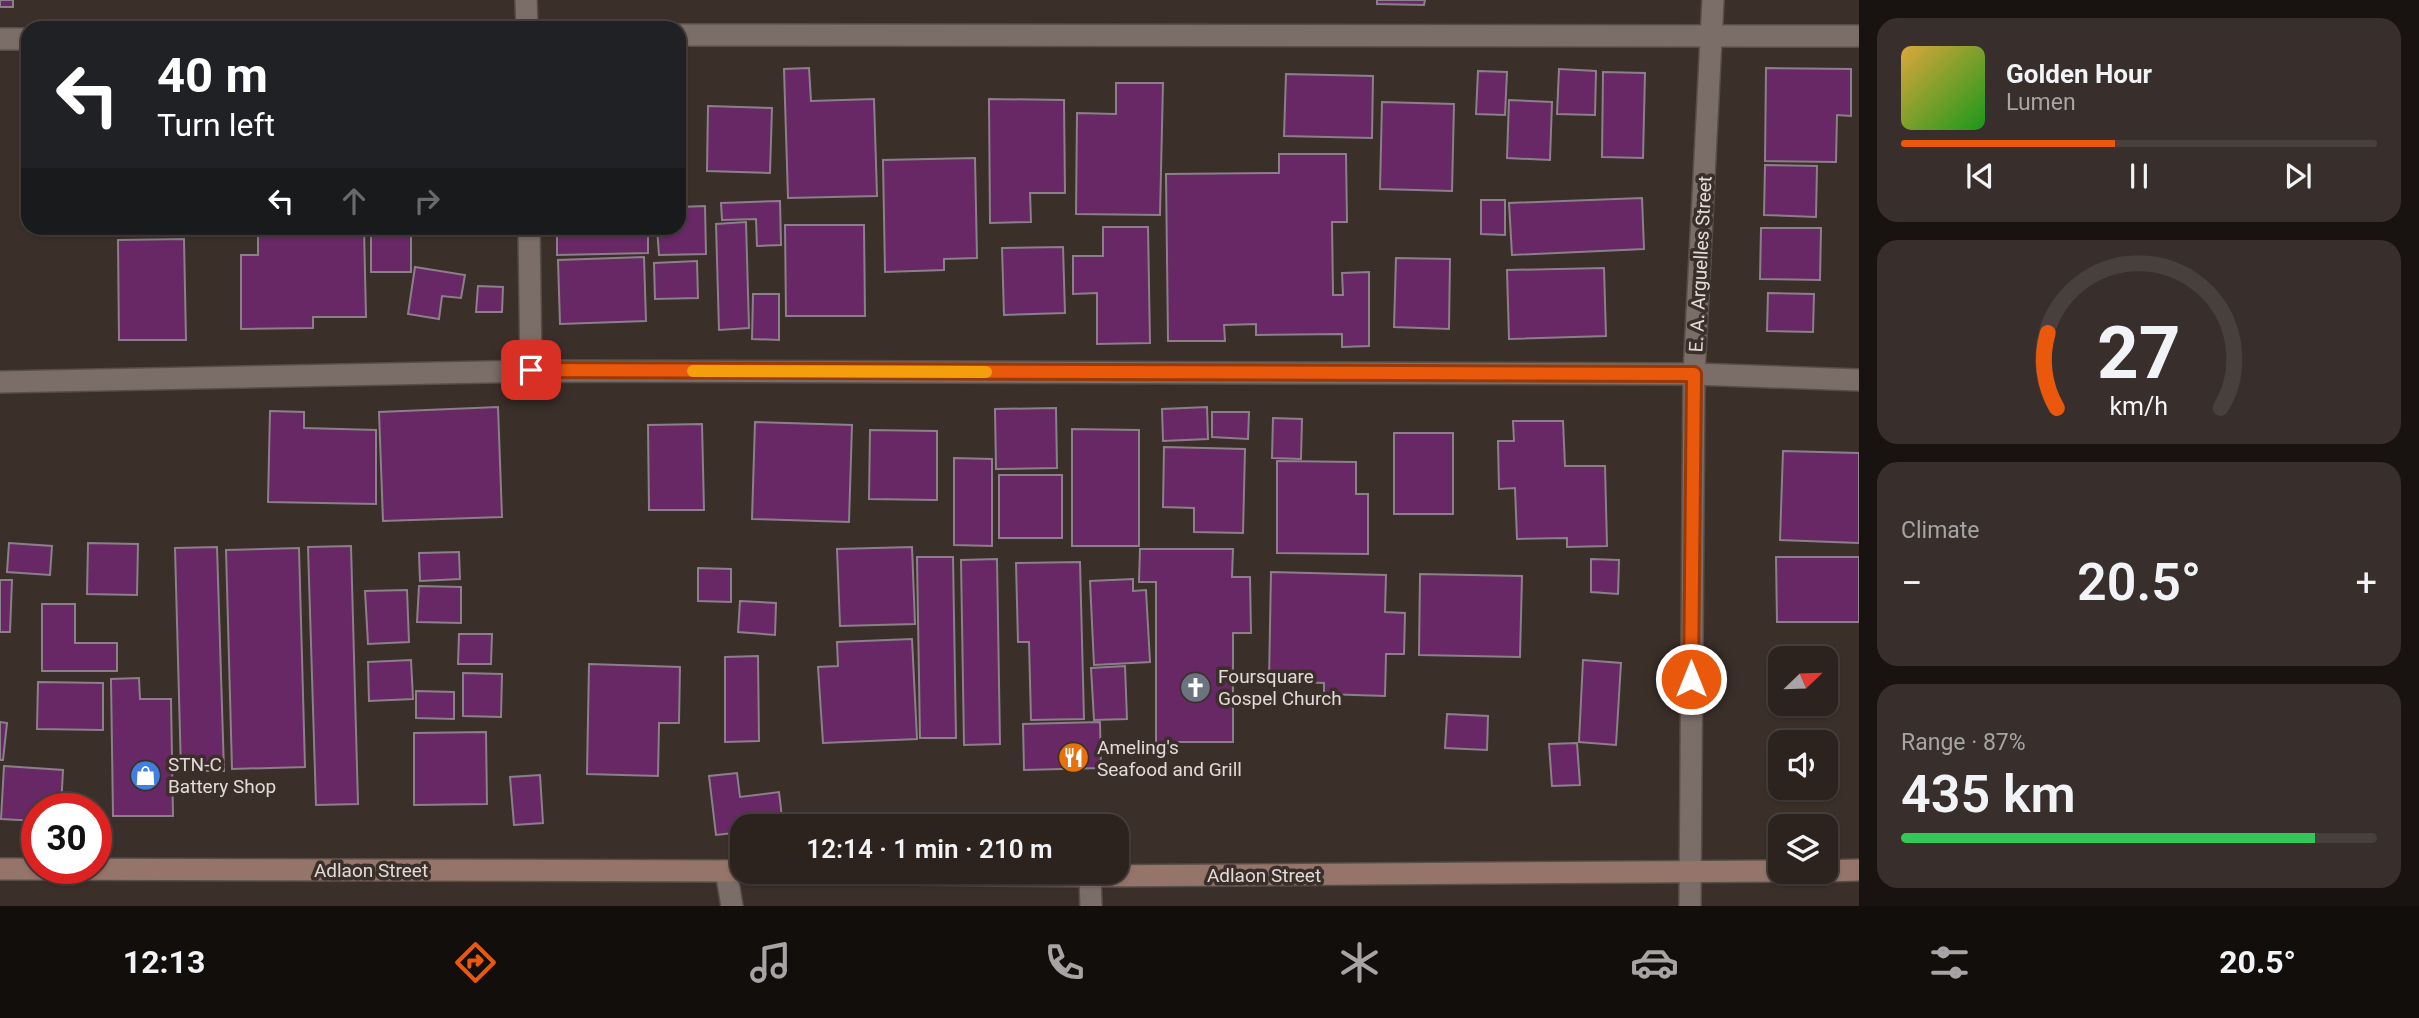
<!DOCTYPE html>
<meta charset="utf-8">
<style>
:root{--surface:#2c231f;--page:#382f2c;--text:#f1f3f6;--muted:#a6a4a4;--line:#48403d;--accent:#ea580c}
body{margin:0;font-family:Roboto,sans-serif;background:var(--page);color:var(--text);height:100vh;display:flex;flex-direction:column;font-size:26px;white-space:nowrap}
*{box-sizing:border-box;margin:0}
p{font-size:23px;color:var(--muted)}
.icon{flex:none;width:38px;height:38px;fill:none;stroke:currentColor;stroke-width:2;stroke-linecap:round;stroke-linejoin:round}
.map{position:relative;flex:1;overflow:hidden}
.drawer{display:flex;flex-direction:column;gap:18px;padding:18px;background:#181311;width:560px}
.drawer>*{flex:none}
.guide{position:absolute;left:21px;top:21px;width:665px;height:214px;border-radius:21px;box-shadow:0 2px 5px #0004,0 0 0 2px var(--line);background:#202124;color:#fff;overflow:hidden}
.needle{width:46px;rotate:67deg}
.buttons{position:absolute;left:1768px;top:646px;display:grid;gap:14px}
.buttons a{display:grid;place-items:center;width:70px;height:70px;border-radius:14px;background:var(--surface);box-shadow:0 2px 5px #0004,0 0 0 2px var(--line);font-size:35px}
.speed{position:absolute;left:21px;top:793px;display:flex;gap:14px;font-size:35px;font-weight:700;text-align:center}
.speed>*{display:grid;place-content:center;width:91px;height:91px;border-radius:50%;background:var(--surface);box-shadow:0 2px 5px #0004,0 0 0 2px var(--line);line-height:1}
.speed .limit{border:10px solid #d22;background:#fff;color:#111}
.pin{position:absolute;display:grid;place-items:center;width:60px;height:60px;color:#fff;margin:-30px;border-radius:14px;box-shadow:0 4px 10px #0006}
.me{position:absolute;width:77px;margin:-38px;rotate:0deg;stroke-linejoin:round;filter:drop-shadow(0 0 5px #0008)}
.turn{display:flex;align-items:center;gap:24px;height:147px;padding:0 21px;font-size:32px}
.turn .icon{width:91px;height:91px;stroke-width:2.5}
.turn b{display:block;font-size:49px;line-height:60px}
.lanes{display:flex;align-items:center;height:66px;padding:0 21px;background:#0003;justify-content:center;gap:35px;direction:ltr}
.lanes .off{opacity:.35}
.big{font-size:52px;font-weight:600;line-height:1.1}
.drawer .widget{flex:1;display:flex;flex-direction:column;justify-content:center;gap:10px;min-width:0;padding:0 24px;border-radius:21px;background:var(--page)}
.drawer .dial{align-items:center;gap:0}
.dial svg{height:182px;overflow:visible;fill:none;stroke:var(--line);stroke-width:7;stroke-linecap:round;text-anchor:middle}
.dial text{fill:var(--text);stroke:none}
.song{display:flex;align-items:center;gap:21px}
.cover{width:84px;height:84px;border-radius:10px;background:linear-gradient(135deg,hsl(40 70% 55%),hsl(120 70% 35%))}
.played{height:7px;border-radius:4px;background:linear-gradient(90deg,var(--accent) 45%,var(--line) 45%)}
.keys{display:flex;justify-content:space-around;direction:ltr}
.heat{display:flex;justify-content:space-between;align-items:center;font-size:38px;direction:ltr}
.charge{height:10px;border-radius:5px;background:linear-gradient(90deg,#34c759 87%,var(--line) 0)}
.trip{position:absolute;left:730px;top:814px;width:399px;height:70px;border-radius:21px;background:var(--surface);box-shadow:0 2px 5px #0004,0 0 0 2px var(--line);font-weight:600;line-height:70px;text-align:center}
.tab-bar{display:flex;height:112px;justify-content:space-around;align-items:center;background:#120e0c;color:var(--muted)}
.tab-bar .icon{width:49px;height:49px}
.tab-bar .on{color:var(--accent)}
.tab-bar b{font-size:32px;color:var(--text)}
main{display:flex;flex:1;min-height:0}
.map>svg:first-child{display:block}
.building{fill:#672865;stroke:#8b7f8a;stroke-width:2}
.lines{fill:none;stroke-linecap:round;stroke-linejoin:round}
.street-casing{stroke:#584e49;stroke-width:24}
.secondary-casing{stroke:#584e49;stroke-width:24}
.street{stroke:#7b6d67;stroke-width:21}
.secondary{stroke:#957469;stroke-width:21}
.route-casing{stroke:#983908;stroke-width:18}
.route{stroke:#ea580c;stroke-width:12}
.slow{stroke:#f59e0b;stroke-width:12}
.labels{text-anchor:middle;stroke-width:7;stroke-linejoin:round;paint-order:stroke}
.street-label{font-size:19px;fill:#e2dad6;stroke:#3b2f29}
.poi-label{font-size:19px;fill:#e2dad6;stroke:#3b2f29;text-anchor:start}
</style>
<main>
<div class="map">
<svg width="1859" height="906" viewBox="0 0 1859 906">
<rect width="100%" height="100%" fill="#3b2f29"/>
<g class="building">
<rect x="0" y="0" width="13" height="7"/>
<polygon points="1377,0 1425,0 1424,5 1377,4"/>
<polygon points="809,68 811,101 874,99 877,196 788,198 784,69"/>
<polygon points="1766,68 1851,69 1851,116 1837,115 1836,162 1765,161"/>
<polygon points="1559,69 1596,71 1595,115 1557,114"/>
<polygon points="1478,71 1507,72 1505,115 1476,114"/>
<polygon points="1603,72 1645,73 1643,158 1602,157"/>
<polygon points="1286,74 1373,76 1372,138 1284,136"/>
<polygon points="1116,83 1163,83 1160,215 1076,214 1077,113 1116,114"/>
<polygon points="989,99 1064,100 1065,193 1030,193 1031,222 990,223"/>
<polygon points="1509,100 1552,102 1550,160 1507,158"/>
<polygon points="1382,102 1454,104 1452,191 1380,189"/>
<polygon points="708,106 772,108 770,173 707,171"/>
<polygon points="1279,154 1346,154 1347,222 1332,222 1333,295 1343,295 1342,273 1369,272 1369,346 1342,347 1342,334 1256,335 1256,324 1224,325 1225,341 1168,341 1166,174 1279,173"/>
<polygon points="975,158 977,258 944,259 944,270 885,272 883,160"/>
<polygon points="1765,165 1817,166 1816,217 1764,215"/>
<polygon points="1642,198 1644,249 1512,255 1509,203"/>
<polygon points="1481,200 1505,200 1505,235 1481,234"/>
<polygon points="780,201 781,245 757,246 756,219 722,220 721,203"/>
<polygon points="705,206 706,254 659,255 657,228 679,228 679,207"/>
<polygon points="746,222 749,328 719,330 716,224"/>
<polygon points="785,225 864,225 865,316 786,316"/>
<polygon points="1103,227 1148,227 1150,343 1097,344 1097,293 1073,294 1073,256 1103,256"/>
<polygon points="321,228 364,228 366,317 313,317 313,328 241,329 241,255 258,255 258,235 320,234"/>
<rect x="371" y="228" width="40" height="44"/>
<polygon points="557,228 648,228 648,253 557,255"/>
<polygon points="1761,228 1821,228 1820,280 1760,279"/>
<polygon points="184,239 186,340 119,340 118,240"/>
<polygon points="1063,247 1065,313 1004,315 1002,248"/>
<polygon points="644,257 646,321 560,324 558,260"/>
<polygon points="1396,258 1450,259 1449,329 1394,327"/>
<polygon points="697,261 698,298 655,299 654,263"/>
<polygon points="415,267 465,275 461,298 442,296 439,319 408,314"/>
<polygon points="1604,268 1606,336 1509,339 1507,270"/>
<polygon points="478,286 503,287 502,312 476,312"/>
<polygon points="1768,293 1814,294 1813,332 1767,331"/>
<polygon points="753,294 779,294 779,340 752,339"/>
<polygon points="498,407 502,517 383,521 379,412"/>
<polygon points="1207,407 1208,439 1163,441 1162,409"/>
<polygon points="1056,408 1057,468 996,469 995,409"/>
<polygon points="270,411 304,412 304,428 376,430 376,504 268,502"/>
<polygon points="1212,412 1249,412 1248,439 1212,437"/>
<polygon points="1273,418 1302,419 1301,459 1272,458"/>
<polygon points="1513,421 1563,421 1565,466 1605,466 1607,546 1567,547 1567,538 1517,539 1515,488 1499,489 1498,441 1514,441"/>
<polygon points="755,422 852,425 849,522 752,519"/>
<polygon points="702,424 704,510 649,510 648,425"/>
<polygon points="1072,429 1139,430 1139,546 1072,546"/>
<polygon points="870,430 937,431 937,500 869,499"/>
<rect x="1394" y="433" width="59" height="81"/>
<polygon points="1164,447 1245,449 1243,533 1194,532 1194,508 1163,507"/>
<polygon points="1783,451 1859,453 1859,543 1780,540"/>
<polygon points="954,458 992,459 992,546 954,545"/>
<polygon points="1277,461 1356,462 1356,494 1368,494 1368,554 1277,553"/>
<rect x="999" y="475" width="63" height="63"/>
<polygon points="9,543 52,546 50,575 7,572"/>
<polygon points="88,543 138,544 137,595 87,594"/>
<polygon points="351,546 358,804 316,805 308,547"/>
<polygon points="217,547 224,771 181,771 175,548"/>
<polygon points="912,547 915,624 840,626 837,549"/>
<polygon points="299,548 305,767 232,769 226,550"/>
<polygon points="1140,549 1233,549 1232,577 1250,577 1251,633 1233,633 1233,742 1156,742 1156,582 1139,582"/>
<polygon points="459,552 460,579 420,581 419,553"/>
<polygon points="917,557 953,557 956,738 920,738"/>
<polygon points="1776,557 1859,557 1859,622 1777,622"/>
<polygon points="997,559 1000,744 964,745 961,560"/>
<polygon points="1591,559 1619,560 1618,594 1591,592"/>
<polygon points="1080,562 1084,719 1031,720 1029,642 1018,642 1016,563"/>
<polygon points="698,568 731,569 731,602 698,601"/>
<polygon points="1271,572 1386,575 1385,612 1405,613 1404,654 1386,654 1385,696 1324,694 1324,683 1269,681"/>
<polygon points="1420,574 1522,576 1520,657 1419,655"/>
<polygon points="1133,579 1133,591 1146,590 1150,662 1094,665 1090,581"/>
<polygon points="0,580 12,580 10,632 0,632"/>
<polygon points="419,586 461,587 461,623 417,622"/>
<polygon points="407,590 409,642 368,644 365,591"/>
<polygon points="740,601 776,603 775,635 738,632"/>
<polygon points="42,604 75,604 75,643 117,643 117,671 42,671"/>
<polygon points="459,634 492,634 491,664 458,664"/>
<polygon points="912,639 917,739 823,743 818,667 838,666 837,642"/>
<polygon points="758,656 759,741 725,742 725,657"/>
<polygon points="411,660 413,699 369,701 368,662"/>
<polygon points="1583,660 1621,663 1616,745 1579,742"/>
<polygon points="589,664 680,667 679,723 659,723 658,776 587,774"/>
<polygon points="1125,666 1127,719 1094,720 1091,668"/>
<polygon points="463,673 502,674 501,717 463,716"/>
<polygon points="139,678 140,699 171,699 173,816 113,816 111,679"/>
<polygon points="38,682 103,683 103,730 37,729"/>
<polygon points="416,691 454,692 454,719 416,718"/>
<polygon points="1447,714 1488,716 1487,750 1445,748"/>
<polygon points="0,722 7,723 3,760 0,760"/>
<polygon points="1100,722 1101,768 1024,770 1023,724"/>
<polygon points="486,732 487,804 414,805 414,733"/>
<polygon points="1577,743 1580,785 1552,786 1549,744"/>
<polygon points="4,766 63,770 61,808 37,808 37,821 1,819"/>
<polygon points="737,773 740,797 779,792 783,826 742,826 742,832 716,835 709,776"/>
<polygon points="540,775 543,823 514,825 510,777"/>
</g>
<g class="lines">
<defs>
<g id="street">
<polyline points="526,0 527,28"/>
<polyline points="679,35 1859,36"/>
<polyline points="0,39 28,39"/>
<polyline points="529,228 531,371"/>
<polyline points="0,382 531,371 1694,374 1859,380"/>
<polyline points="726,871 732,906"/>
<polyline points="1090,876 1091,906"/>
<polyline points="1690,906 1694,374 1713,0"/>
</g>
<g id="secondary">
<polyline points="0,869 742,871"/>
<polyline points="1825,871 1859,870"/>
<polyline points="749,872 1090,876 1780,871"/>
</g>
</defs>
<use href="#street" class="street-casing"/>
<use href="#secondary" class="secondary-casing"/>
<use href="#street" class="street"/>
<use href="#secondary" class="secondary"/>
</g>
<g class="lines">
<defs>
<polyline id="route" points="531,370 1694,374 1691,679"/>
</defs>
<use href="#route" class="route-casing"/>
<use href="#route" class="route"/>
<polyline class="slow" points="693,371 986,372"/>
</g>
<defs>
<symbol id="church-disc" viewBox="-11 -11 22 22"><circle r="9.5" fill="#6b7280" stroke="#3b2f29"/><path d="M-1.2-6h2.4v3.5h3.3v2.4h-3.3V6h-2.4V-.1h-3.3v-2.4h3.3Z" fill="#fff"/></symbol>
<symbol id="restaurant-disc" viewBox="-11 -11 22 22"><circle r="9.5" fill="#e8710a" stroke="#3b2f29"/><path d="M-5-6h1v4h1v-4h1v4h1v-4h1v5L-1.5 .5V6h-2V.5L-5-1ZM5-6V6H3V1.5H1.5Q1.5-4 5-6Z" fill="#fff"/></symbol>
<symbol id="shop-disc" viewBox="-11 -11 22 22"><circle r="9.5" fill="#3f7fe0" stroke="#3b2f29"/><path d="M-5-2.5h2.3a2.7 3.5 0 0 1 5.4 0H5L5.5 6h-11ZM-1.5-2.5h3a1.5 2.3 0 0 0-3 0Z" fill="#fff"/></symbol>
</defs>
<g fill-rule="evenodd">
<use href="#church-disc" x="1178" y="670" width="35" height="35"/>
<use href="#restaurant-disc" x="1056" y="740" width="35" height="35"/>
<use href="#shop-disc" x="128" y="758" width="35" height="35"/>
</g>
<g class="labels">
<g class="street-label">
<text transform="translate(1700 264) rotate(-87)" y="7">E. A. Arguelles Street</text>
<text x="371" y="877">Adlaon Street</text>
<text x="1264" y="882">Adlaon Street</text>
</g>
<g class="poi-label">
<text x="1218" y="683">Foursquare<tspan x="1218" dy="22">Gospel Church</tspan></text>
<text x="1097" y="754">Ameling's<tspan x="1097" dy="22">Seafood and Grill</tspan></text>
<text x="168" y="771">STN-C<tspan x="168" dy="22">Battery Shop</tspan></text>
</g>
</g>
</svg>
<div class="buttons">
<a><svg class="needle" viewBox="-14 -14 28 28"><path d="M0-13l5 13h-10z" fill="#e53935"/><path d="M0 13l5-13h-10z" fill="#a6a4a4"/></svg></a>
<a><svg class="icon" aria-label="sound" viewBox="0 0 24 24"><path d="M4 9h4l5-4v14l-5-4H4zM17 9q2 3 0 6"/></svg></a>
<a><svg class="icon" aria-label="layers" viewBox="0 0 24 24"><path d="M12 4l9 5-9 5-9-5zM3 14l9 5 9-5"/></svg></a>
</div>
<div class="speed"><div class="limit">30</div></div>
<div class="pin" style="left:531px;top:370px;background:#d93025"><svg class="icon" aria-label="arrive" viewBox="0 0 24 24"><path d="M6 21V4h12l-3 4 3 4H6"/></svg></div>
<svg class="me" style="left:1691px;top:679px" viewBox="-20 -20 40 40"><circle r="17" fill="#ea580c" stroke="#fff" stroke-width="3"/><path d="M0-11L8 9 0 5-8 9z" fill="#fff"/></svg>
<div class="trip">12:14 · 1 min · 210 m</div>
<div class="guide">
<div class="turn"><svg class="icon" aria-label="left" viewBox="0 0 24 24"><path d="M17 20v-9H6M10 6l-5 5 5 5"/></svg><div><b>40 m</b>Turn left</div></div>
<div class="lanes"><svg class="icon" aria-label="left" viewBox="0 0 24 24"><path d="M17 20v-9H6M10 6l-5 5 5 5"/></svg><svg class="icon off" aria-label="ahead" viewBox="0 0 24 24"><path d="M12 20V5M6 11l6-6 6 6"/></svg><svg class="icon off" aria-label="right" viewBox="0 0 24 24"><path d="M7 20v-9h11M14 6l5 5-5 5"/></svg></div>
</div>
</div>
<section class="drawer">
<div class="widget">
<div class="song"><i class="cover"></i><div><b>Golden Hour</b><p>Lumen</p></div></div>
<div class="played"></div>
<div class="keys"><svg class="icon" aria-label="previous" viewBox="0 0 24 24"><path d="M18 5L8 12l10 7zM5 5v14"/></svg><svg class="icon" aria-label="pause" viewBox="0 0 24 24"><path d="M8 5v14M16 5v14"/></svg><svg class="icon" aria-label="next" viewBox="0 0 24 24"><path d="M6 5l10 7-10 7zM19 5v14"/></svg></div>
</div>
<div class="widget dial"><svg viewBox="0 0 100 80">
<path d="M14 69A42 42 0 1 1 86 69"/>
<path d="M14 69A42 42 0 0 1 10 36" stroke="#ea580c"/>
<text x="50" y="56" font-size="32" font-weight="700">27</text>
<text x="50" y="72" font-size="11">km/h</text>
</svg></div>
<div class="widget"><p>Climate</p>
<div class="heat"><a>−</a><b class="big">20.5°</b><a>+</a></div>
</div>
<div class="widget"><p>Range · 87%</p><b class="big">435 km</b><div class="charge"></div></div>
</section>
</main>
<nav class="tab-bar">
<b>12:13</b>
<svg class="icon on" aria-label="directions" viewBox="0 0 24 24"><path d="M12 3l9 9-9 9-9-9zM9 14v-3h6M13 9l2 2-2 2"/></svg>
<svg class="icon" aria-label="music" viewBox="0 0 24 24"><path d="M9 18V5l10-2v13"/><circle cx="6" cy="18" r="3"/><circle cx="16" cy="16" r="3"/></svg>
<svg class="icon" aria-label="phone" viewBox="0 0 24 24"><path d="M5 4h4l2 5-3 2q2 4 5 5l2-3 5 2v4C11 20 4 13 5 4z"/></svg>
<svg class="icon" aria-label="climate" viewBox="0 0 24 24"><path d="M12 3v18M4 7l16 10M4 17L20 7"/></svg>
<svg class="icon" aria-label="car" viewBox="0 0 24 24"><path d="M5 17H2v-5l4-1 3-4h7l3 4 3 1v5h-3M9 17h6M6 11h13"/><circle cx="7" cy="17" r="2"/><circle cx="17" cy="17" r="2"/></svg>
<svg class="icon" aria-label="filters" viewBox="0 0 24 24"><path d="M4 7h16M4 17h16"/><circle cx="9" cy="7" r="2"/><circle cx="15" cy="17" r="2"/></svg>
<b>20.5°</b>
</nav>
